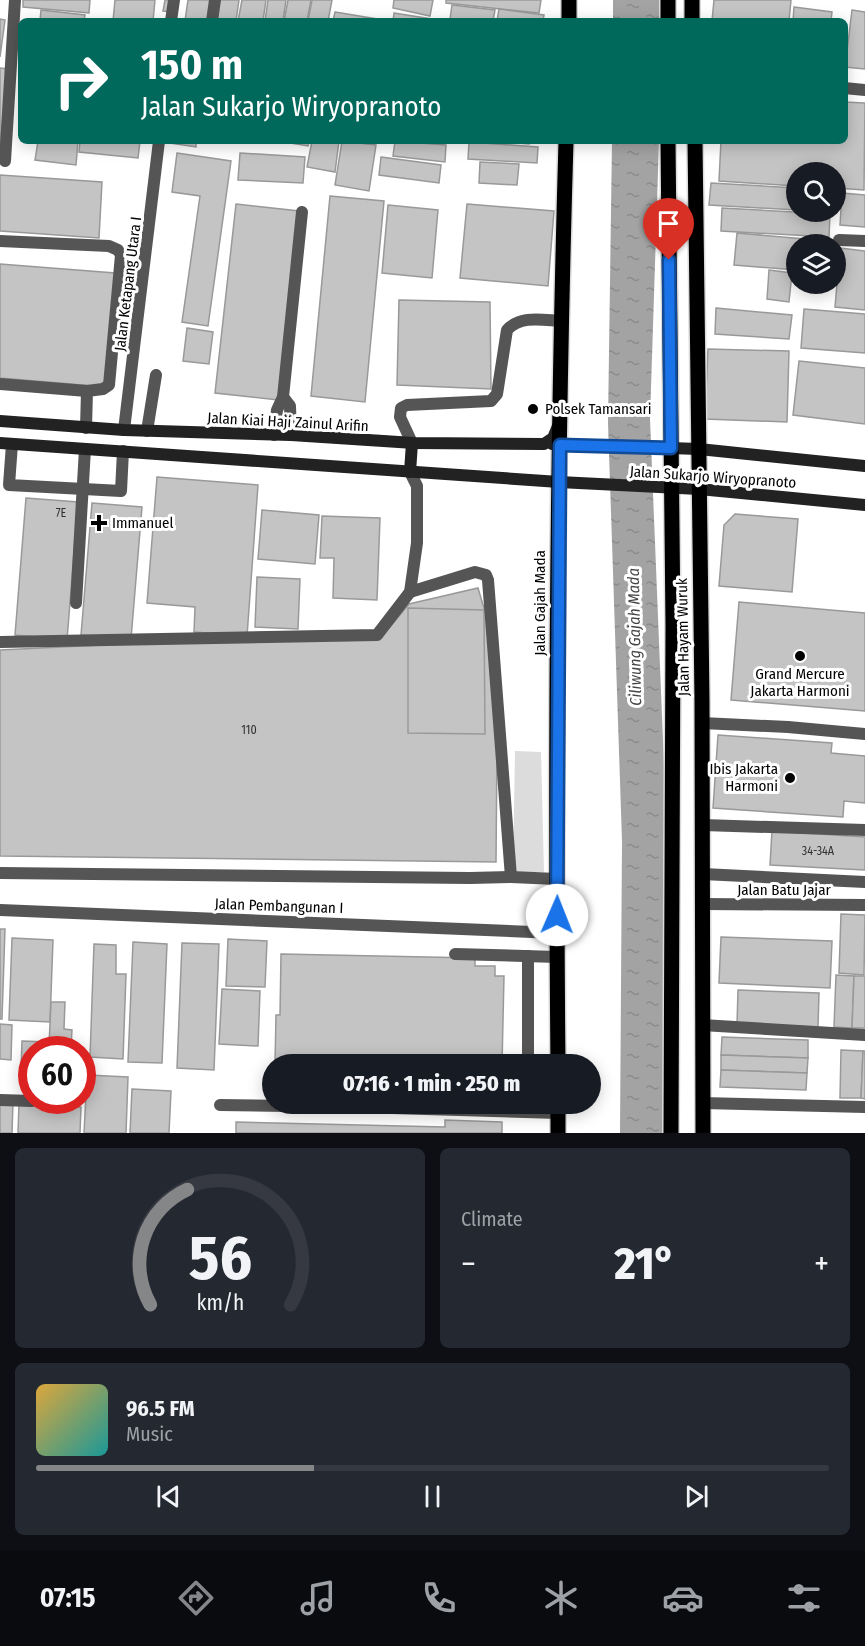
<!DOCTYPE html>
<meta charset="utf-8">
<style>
:root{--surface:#171b24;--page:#242831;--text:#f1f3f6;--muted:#9ea1a6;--line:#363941;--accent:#858687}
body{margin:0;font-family:"Fira Sans Condensed",sans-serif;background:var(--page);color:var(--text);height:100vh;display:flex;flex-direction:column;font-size:22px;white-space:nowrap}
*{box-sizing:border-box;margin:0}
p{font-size:20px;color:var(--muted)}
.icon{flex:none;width:33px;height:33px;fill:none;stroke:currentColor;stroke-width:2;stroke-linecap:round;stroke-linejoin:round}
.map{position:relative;height:1133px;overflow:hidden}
.sheet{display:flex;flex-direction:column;gap:15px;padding:15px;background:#0d0f14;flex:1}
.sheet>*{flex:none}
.guide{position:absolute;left:18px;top:18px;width:830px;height:126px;border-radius:9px;box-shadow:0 3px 15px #0003;background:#00695c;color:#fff;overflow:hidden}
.fabs{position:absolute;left:786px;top:162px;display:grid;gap:12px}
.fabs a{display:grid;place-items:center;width:60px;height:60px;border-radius:50%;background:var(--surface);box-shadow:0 3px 15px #0003;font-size:30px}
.speed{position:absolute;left:18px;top:1036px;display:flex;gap:12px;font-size:30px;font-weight:700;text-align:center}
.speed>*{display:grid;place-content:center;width:78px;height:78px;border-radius:50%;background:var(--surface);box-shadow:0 3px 15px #0003;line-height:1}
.speed .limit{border:9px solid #d22;background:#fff;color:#111}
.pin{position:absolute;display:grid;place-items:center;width:51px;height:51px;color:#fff;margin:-62px -26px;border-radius:50% 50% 50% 0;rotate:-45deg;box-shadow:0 0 6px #0007}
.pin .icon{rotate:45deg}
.me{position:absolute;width:66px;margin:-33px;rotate:1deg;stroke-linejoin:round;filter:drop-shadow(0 0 4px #0008)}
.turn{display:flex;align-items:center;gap:21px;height:126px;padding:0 24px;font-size:27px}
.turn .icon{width:78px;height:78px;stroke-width:2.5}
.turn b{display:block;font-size:42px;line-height:51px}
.big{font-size:45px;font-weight:800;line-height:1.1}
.sheet .widget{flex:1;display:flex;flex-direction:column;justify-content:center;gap:9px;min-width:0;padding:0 21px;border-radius:9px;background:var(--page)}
.sheet .dial{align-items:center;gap:0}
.dial svg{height:156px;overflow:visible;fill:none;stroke:var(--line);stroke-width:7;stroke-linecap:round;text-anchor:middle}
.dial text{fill:var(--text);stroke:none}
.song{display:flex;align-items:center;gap:18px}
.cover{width:72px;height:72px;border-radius:9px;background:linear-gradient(135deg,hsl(40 70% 55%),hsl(180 70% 35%))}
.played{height:6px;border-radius:3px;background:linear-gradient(90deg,var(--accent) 35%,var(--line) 35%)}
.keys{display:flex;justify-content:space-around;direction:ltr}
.heat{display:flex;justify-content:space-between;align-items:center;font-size:33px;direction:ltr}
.sheet .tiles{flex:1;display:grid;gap:15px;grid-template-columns:1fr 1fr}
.widget:last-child{grid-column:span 2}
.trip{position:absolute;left:262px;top:1054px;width:339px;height:60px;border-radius:30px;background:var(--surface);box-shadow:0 3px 15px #0003;font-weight:800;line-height:60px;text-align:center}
.dock{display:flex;height:96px;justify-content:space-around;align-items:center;background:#090b0e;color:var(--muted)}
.dock .icon{width:42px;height:42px}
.dock .active{color:var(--accent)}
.dock b{font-size:27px;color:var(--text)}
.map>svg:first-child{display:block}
.green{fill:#dcdcdc}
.water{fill:url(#water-ripples)}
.building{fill:#c4c4c4;stroke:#999;stroke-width:1.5}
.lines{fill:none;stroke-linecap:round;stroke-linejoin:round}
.primary-casing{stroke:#dbdbdb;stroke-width:18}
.service{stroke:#555;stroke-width:12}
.minor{stroke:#555;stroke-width:12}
.secondary{stroke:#222;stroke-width:12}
.primary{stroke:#000;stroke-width:15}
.route-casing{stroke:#114b97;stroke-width:15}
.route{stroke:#1a73e8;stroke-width:10}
.poi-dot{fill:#000;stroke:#fff;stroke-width:2}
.labels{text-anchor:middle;stroke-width:6;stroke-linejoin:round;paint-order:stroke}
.number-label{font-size:12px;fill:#313131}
.street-label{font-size:15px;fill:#000;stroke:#fff}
.poi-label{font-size:15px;fill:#000;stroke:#fff;text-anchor:start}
.water-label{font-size:16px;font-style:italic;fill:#444;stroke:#fff}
</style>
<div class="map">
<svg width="865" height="1133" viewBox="0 0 865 1133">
<defs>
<pattern id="water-ripples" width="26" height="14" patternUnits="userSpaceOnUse" patternTransform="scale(1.5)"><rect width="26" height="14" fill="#a3a3a3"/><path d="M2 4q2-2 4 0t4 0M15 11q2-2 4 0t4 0" fill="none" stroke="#8b8b8b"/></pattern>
</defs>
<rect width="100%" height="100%" fill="#fff"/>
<polygon class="green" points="515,751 541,752 544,872 513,872"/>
<g class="water">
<rect x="613" y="0" width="50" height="21"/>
<polygon points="612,141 659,141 650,419 667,839 663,1133 620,1133 622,841 608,423"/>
</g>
<g class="building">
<polygon points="23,0 90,0 89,13 23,7"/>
<polygon points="115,0 155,0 153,21 113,21"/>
<polygon points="165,0 169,0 172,12 163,11"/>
<polygon points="188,0 213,0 210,21 185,21"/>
<polygon points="218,0 239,0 236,21 215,21"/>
<polygon points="242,0 266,0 263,21 238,21"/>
<polygon points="268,0 286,0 283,21 265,21"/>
<polygon points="288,0 311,0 307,21 284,21"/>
<polygon points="312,0 332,0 328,21 308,21"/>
<polygon points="394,0 433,0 430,16 393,8"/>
<polygon points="446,0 541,0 539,13 446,3"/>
<polygon points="714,0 791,0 789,21 712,21"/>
<polygon points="452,5 495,10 493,21 450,19"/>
<polygon points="794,7 832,12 831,21 793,21"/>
<polygon points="499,9 544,15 543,21 497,21"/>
<polygon points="41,10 85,15 84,21 40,21"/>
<polygon points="852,10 865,12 865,69 845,67"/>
<polygon points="335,12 383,20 383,21 333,21"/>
<polygon points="394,13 445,21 393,21"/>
<polygon points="0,19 5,20 0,57"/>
<polygon points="0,68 8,69 0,149"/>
<polygon points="844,102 865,103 864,190 836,188 836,172 796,172 796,186 719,181 721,141 844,141"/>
<polygon points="38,141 78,141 76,165 35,160"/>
<polygon points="80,141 140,141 138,158 79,152"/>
<polygon points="170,141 196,141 196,147 169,143"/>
<polygon points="291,141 309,141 308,146 290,143"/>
<polygon points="312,141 339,141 335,172 307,167"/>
<polygon points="342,141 376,145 369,191 335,185"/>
<polygon points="395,141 446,145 445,162 393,156"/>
<polygon points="491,141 529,141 529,144"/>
<polygon points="469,142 538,147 537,163 468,159"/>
<polygon points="177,153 231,161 208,326 182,322 200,196 172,192"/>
<polygon points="240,153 305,157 303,183 238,180"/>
<polygon points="381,157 441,165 439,183 379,175"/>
<polygon points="480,162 519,164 517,185 479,183"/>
<polygon points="0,175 102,182 99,238 0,231"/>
<polygon points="711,183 796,188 796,210 709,205"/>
<polygon points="842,193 865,195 865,227 840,225"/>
<polygon points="330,196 384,201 365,402 311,396"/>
<polygon points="236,204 299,211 278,400 215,393"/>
<polygon points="467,204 554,211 548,286 460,278"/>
<polygon points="388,205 438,210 432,278 382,273"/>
<polygon points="722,208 830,214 829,237 721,231"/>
<polygon points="737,233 828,241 827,244 796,244 796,270 734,265"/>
<polygon points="840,248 865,251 865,310 835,307"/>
<polygon points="0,264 115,273 106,387 0,378"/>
<polygon points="769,270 792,273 789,302 767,299"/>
<polygon points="399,300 490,302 491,389 397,385"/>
<polygon points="716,308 792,315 789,339 715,334"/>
<polygon points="804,309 865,314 865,353 801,348"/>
<polygon points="187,328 213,332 209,364 183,361"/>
<polygon points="708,349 789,351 787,422 705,419"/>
<polygon points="799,361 865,368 865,424 793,415"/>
<polygon points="157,477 258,485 247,636 194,632 195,607 147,603"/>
<polygon points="26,498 78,502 67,640 15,635"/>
<polygon points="92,503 142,507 131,639 81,635"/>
<polygon points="262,510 319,515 315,564 258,559"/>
<polygon points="735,514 798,519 792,592 719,586 724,525"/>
<polygon points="322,516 380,518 377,600 333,598 334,558 320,558"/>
<polygon points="257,577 300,579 298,629 255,627"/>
<polygon points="478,588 491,632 497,745 496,862 0,856 0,650 246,638 380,639 409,604"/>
<polygon points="739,602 865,613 865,711 731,700"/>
<polygon points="408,608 484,610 485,734 408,733"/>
<polygon points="718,735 832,743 831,753 865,756 865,803 844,801 843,817 713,808"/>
<polygon points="772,831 865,837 865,870 770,865"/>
<polygon points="841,914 865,915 864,975 839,973"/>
<polygon points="0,929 5,929 2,1019 0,1019"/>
<polygon points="721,937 832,941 830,988 719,983"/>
<polygon points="12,938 53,940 50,1022 9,1020"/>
<polygon points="228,939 267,941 265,987 226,986"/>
<polygon points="133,942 167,944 162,1063 128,1062"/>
<polygon points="182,943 219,944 214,1070 177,1068"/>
<polygon points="94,944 116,945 116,974 126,974 123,1059 90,1057"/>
<polygon points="281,954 475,958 475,966 495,966 495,976 504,976 502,1065 275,1065 276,1015 280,1015"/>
<polygon points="836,975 854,976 852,1028 834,1027"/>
<polygon points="854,976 865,976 865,1028 852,1028"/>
<polygon points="222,989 260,991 258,1046 219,1044"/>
<polygon points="738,990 819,993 818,1027 737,1024"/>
<polygon points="51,1002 65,1002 64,1029 72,1030 71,1047 49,1046"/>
<polygon points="0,1024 12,1025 11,1060 0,1059"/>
<polygon points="722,1037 808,1040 808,1058 721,1055"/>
<polygon points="22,1041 48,1042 48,1050 32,1050 32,1072 21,1071"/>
<polygon points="841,1050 863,1051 861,1098 840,1098"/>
<polygon points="863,1051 865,1051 865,1099 861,1098"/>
<polygon points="721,1055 808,1058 807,1073 721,1070"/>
<polygon points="721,1070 807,1073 806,1090 720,1087"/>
<polygon points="87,1075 128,1077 126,1133 84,1133"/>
<polygon points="132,1089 171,1091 169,1133 130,1133"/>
<polygon points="0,1102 13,1102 12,1133 0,1133"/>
<polygon points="19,1104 81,1107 80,1133 18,1133"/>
<polygon points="445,1120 502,1122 502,1133 236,1133 236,1122 445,1127"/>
</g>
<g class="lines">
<defs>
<g id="primary">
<polyline points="692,0 692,21"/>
<polyline points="569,21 569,0"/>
<polyline points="668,21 668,0"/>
<polyline points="668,141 673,625 671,1133"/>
<polyline points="695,141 702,701 703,1133"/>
<path d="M558,1065C555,757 557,449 566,141"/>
<polyline points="558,1104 558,1133"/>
</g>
</defs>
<use href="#primary" class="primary-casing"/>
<g class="service">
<polyline points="212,21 215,0"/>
<polyline points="0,241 109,246 118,250 121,255 109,385 103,389 87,391 86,428"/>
<polyline points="0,384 87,391"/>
<polyline points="283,397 290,406 291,435"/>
<polyline points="147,431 156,375"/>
<polyline points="274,435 277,410 283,397 302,212"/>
<path d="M412,443L400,417L401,408L407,405L491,401L497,394L507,330C521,315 542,320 561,321"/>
<polyline points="12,444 9,485 121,491 123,451"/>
<polyline points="410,592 475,572 486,575 488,580 511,877"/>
<polyline points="76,603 85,449"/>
<polyline points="0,642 377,635 410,592 417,543 417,486 410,472"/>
<polyline points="702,723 788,727 865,734"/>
<polyline points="703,825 865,830"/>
<polyline points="0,873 470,878 511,877 557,879"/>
<polyline points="703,874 865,882"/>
<polyline points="455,954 557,957"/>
<polyline points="528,956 528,1065"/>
<polyline points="0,1100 32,1101"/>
<polyline points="702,1103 865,1107"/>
<polyline points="220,1105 358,1107 558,1113"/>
</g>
<g class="minor">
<polyline points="171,21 174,0"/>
<polyline points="844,88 865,90"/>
<polyline points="5,161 15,0"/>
<polyline points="839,240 865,241"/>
<polyline points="124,430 159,141"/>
<polyline points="703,904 865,905"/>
<polyline points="0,910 556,933"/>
<polyline points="702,1025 865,1035"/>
</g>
<g class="secondary">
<polyline points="0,421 124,430 291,435 414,443 544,444 553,438 558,426"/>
<polyline points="0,443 559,482 699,489 865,505"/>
<polyline points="552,444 699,449 865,466"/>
<polyline points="410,472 412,443"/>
</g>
<use href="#primary" class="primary"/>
</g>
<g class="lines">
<defs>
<polyline id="route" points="557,915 560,445 671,448 669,260"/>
</defs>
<use href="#route" class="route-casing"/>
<use href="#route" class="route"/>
</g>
<g class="poi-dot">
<circle cx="533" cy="409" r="6"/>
<path d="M96 514h6v6h6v6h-6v6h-6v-6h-6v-6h6z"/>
<circle cx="800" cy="656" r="6"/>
<circle cx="790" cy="778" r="6"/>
</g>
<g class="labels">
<g class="number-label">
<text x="61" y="517">7E</text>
<text x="249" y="734">110</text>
<text x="818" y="855">34-34A</text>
</g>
<g class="street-label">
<text transform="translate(128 284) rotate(-83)" y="5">Jalan Ketapang Utara I</text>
<text transform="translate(288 422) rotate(3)" y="5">Jalan Kiai Haji Zainul Arifin</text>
<text transform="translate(713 477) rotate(4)" y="5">Jalan Sukarjo Wiryopranoto</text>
<text transform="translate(540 603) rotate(-90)" y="5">Jalan Gajah Mada</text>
<text transform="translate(683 637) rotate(-91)" y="5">Jalan Hayam Wuruk</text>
<text x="784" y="895">Jalan Batu Jajar</text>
<text transform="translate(279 906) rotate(2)" y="5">Jalan Pembangunan I</text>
</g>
<g class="poi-label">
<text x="545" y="414">Polsek Tamansari</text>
<text x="112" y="528">Immanuel</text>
<text x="800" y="679" text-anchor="middle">Grand Mercure<tspan x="800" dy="17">Jakarta Harmoni</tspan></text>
<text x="778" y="774" text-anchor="end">Ibis Jakarta<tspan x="778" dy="17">Harmoni</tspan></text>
</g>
<g class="water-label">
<text transform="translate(634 637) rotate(-91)" y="6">Ciliwung Gajah Mada</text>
</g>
</g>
</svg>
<div class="fabs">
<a><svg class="icon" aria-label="search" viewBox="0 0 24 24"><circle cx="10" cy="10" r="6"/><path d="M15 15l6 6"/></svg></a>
<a><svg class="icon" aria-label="layers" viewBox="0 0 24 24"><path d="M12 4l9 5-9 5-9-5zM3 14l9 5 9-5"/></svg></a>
</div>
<div class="speed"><div class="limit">60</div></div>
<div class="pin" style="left:669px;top:260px;background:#d93025"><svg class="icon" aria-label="arrive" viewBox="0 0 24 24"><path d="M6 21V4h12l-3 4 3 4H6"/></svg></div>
<svg class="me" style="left:557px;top:915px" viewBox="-20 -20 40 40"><circle r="19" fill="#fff"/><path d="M0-13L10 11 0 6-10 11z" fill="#1a73e8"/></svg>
<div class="trip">07:16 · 1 min · 250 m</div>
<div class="guide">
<div class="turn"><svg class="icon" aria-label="right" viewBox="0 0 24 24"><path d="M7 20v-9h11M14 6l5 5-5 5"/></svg><div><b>150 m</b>Jalan Sukarjo Wiryopranoto</div></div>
</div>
</div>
<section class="sheet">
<div class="tiles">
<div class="widget dial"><svg viewBox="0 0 100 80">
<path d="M14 69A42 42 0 1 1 86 69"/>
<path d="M14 69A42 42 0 0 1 33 10" stroke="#858687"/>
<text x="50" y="56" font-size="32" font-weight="700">56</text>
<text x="50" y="72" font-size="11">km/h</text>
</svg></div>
<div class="widget"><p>Climate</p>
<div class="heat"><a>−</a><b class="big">21°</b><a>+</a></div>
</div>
<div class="widget">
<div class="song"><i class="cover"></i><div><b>96.5 FM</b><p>Music</p></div></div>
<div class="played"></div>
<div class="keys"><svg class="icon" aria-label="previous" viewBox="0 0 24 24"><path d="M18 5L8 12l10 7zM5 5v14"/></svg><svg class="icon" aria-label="pause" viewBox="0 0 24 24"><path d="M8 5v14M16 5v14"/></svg><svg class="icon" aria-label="next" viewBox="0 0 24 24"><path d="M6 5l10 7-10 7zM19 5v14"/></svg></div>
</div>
</div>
</section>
<nav class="dock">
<b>07:15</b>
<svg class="icon active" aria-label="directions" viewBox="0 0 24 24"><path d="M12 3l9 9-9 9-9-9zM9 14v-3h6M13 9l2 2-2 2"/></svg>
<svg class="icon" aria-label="music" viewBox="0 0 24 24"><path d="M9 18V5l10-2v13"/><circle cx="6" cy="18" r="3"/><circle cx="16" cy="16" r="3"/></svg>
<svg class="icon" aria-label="phone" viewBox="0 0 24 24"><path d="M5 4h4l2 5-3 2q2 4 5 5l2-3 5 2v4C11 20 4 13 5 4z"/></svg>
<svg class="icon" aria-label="climate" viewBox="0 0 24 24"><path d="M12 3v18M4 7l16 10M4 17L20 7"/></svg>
<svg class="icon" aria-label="car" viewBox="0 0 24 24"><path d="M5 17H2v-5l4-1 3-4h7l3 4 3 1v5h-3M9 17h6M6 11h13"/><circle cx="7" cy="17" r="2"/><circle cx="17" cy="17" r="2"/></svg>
<svg class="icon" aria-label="filters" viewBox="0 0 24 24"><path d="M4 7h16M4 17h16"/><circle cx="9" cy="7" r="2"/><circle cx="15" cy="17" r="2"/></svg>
</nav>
